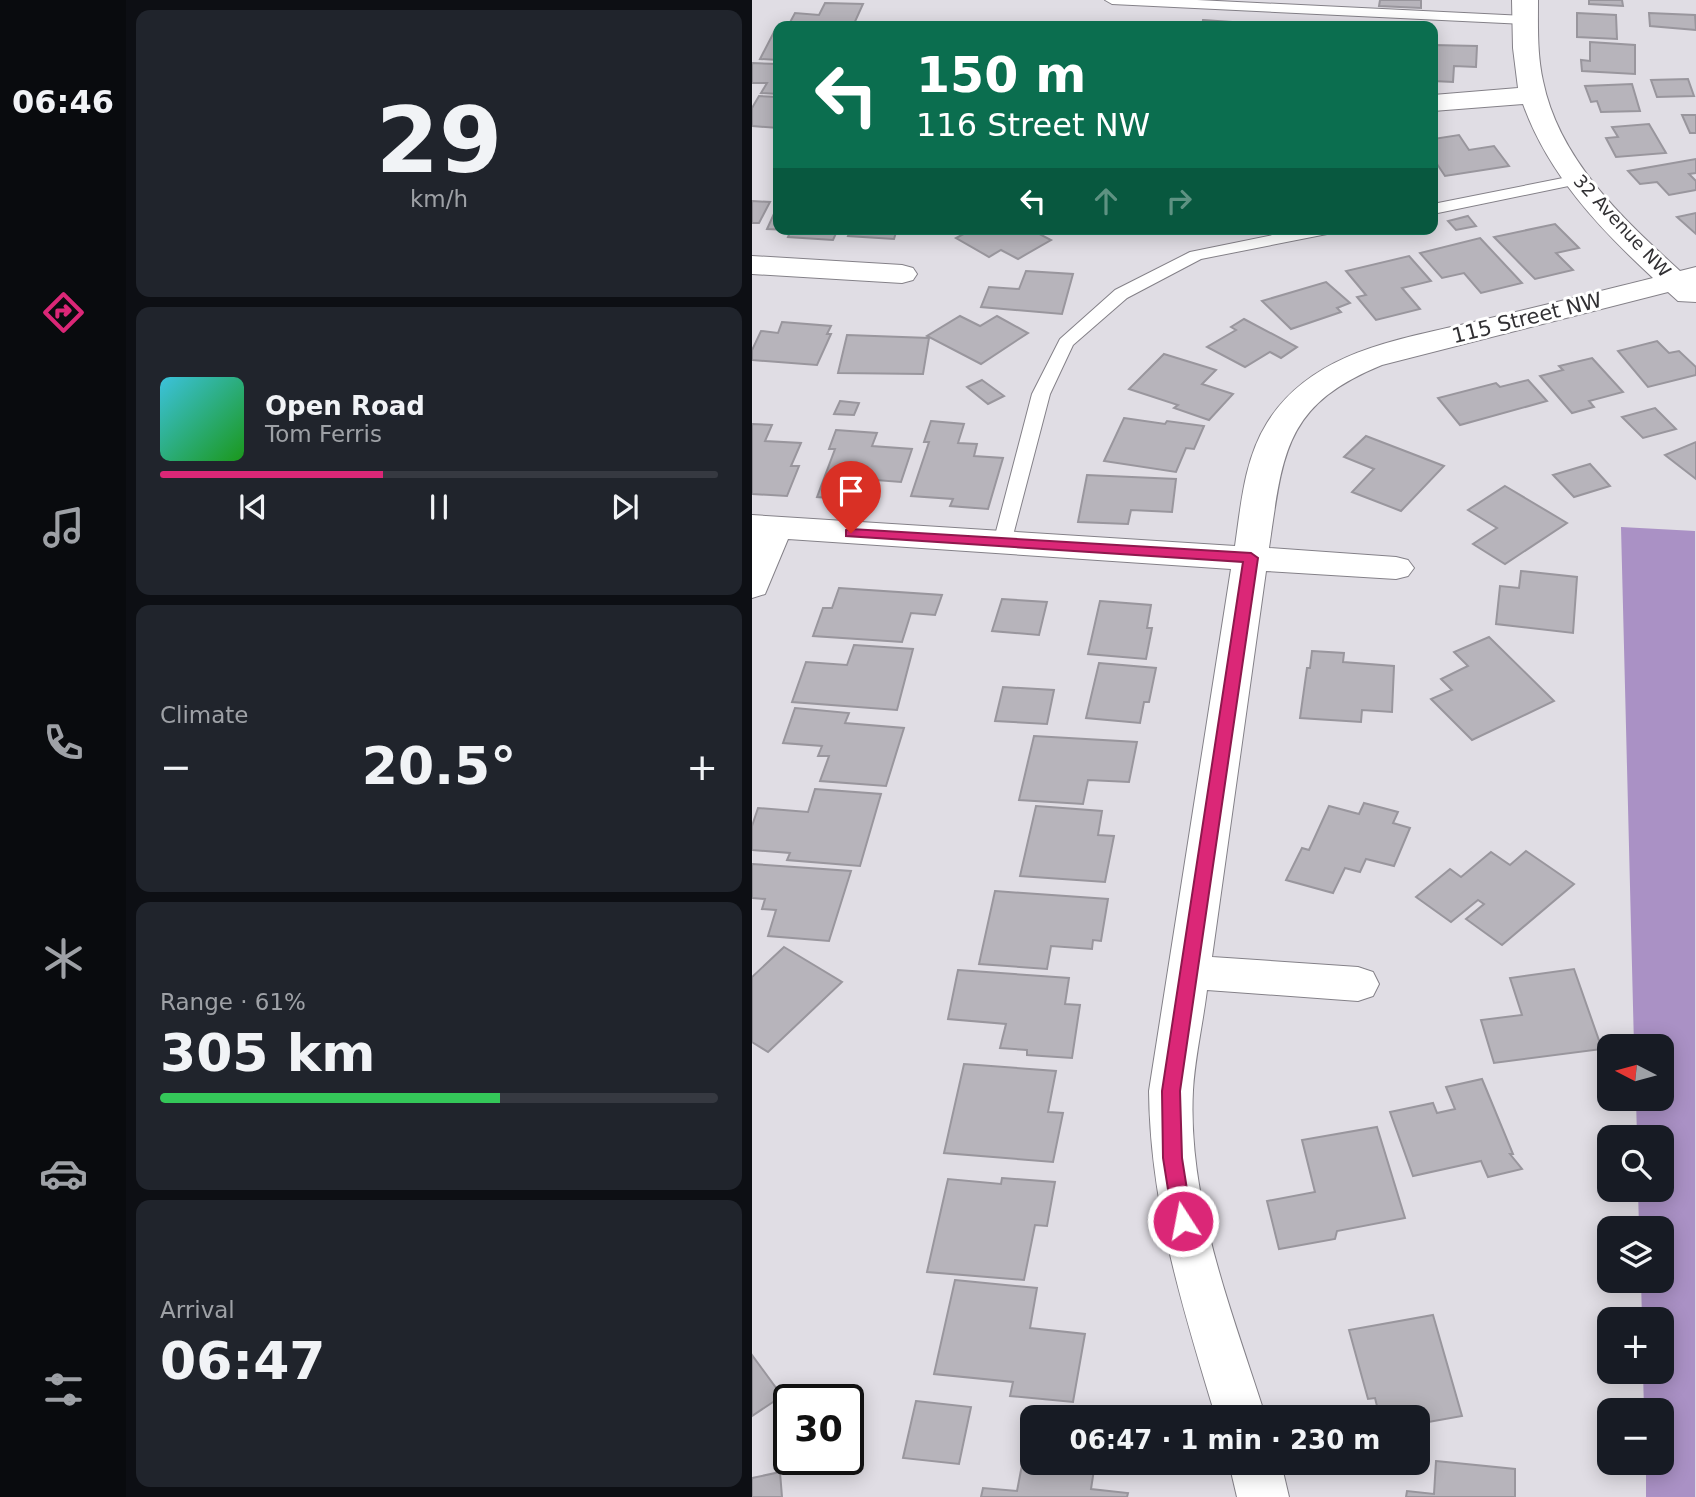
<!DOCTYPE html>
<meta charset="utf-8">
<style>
:root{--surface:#171b24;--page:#20242c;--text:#f1f3f6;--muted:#9ea1a6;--line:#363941;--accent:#db2777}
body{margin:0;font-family:"DejaVu Sans",sans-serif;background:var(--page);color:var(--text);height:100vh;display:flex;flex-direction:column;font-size:26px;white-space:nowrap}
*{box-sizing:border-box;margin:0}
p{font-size:23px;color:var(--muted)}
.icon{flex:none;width:38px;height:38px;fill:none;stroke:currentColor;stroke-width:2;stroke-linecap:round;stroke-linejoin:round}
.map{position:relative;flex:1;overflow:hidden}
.side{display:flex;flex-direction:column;gap:10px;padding:10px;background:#0d0f14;width:626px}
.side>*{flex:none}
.hud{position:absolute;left:21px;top:21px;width:665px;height:214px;border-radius:14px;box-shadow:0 4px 18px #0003;background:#0b6e4f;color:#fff;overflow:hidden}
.needle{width:46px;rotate:276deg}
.tools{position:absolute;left:845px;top:1034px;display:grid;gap:14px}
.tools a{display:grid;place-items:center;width:77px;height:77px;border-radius:14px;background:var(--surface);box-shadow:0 4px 18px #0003;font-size:35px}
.speed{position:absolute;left:21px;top:1384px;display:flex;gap:14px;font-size:35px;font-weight:700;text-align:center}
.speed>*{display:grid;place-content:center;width:91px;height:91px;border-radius:50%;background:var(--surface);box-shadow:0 4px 18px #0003;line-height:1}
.speed .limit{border:4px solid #111;border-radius:10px;background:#fff;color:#111}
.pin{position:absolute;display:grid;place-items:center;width:60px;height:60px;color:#fff;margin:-72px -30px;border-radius:50% 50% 50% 0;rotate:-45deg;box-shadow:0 0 7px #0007}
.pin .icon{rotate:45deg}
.me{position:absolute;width:77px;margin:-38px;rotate:349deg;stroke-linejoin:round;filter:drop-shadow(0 0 5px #0008)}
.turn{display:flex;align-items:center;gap:24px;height:147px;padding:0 28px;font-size:32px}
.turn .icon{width:91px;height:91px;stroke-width:2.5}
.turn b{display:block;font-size:49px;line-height:60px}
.lanes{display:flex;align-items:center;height:66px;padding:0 28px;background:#0003;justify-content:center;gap:35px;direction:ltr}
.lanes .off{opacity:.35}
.big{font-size:52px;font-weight:800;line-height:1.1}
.side .widget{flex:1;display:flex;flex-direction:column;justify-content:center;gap:10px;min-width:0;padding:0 24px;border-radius:14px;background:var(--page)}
.side .dial{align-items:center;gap:0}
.dial b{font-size:91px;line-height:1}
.song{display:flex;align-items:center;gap:21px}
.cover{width:84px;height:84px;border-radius:10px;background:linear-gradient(135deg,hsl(190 70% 55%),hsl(120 70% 35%))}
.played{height:7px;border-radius:4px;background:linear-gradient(90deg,var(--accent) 40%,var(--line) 40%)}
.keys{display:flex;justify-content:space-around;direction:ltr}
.heat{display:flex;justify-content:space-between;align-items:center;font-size:38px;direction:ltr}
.charge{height:10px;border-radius:5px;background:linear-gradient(90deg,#34c759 61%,var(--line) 0)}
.trip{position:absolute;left:268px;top:1405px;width:410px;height:70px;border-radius:14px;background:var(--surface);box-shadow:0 4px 18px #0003;font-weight:800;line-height:70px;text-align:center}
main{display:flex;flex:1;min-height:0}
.tabs{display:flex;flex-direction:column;width:126px;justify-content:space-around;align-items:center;background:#090b0e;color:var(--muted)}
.tabs .icon{width:49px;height:49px}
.tabs .active{color:var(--accent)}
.tabs b{font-size:32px;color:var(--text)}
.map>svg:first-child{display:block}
.forest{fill:#aa91c5}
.building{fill:#b7b4bb;stroke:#99969d;stroke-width:2}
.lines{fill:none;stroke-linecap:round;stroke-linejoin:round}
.service-casing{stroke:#848188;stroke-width:2}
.minor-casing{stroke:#848188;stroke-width:2}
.service{fill:#fff;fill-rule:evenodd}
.minor{fill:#fff;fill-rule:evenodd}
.route{fill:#db2777;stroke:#8e194d;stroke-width:2}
.labels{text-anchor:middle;stroke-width:6;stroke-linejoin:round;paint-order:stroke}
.far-street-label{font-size:18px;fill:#313033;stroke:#fff}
.street-label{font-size:21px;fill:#313033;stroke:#fff}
</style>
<main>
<nav class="tabs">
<b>06:46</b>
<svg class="icon active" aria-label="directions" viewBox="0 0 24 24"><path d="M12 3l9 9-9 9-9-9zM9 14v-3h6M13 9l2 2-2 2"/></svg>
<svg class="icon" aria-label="music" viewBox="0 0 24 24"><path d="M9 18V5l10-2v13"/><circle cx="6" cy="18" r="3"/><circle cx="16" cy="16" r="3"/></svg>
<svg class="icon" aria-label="phone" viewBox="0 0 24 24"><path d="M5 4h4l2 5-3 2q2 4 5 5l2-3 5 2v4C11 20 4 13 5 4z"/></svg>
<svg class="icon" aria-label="climate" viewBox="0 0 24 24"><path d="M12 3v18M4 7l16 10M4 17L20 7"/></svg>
<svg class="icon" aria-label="car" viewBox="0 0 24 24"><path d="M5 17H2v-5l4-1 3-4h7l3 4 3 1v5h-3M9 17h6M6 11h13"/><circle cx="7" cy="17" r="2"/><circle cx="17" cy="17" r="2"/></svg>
<svg class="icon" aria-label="filters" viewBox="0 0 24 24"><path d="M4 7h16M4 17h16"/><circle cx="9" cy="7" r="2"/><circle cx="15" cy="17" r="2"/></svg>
</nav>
<section class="side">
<div class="widget dial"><b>29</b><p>km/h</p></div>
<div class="widget">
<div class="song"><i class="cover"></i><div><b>Open Road</b><p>Tom Ferris</p></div></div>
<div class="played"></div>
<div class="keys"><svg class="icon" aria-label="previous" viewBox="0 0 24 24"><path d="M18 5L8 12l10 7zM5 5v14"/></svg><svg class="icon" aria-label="pause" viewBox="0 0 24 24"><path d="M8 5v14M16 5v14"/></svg><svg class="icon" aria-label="next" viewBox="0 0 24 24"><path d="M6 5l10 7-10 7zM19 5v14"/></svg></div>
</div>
<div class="widget"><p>Climate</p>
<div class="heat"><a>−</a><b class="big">20.5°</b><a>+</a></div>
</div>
<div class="widget"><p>Range · 61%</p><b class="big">305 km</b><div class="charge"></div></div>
<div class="widget"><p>Arrival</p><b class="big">06:47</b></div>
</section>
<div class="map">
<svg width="944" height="1497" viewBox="0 0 944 1497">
<rect width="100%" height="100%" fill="#e0dde4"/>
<polygon class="forest" points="869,527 943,531 943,1497 894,1497 894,1463 910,1463 910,1410 892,1410 891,1372 910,1372 910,1320 890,1319 889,1281 910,1281 910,1228 887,1228 886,1190 910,1190 910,1138 885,1137 884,1099 910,1099 910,1046 882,1046"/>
<g class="building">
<polygon points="628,0 669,0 669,8 627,6"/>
<polygon points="837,0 870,0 871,6 837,4"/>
<polygon points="73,3 111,4 101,26 36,26 43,13 67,15"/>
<polygon points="825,13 864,15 865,39 825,37"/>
<polygon points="897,13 943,15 944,30 898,26"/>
<polygon points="451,20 479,22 478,26 450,26"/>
<polygon points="22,32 26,32 26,60 8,59"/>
<polygon points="838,42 883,45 883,74 830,71 829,60 838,61"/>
<polygon points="681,45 725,46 724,67 702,66 701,82 681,81"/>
<polygon points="0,63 26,64 26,94 9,93 15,83 0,83"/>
<polygon points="936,79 942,96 905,97 899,80"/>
<polygon points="880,84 888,111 849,112 845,101 839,102 833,86"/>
<polygon points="7,96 26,97 26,128 0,126 0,108"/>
<polygon points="930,115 944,115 944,133 938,133"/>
<polygon points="897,124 914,153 864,157 854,138 866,137 860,127"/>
<polygon points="707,135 717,150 742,146 757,166 693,176 681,158 681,139"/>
<polygon points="944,159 944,173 937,174 944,181 944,190 917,195 905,182 888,184 876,171"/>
<polygon points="0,201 18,202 7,223 0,223"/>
<polygon points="26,205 26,229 86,229 81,240 36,237 39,230 15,229"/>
<polygon points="944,213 944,234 925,217"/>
<polygon points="716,216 724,226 704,230 696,221"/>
<polygon points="803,224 827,248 804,253 821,270 783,279 742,237"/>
<polygon points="99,229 145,229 142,239 96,236"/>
<polygon points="221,229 278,229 299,240 266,259 249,250 237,257 204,238"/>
<polygon points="728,238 770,283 729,293 712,273 690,278 668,253"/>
<polygon points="657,256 679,281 650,288 668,309 624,320 605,297 614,295 594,271"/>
<polygon points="274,271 321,274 310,314 229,307 237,287 267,289"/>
<polygon points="574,282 598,303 585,308 589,312 539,329 510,301"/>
<polygon points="208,316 228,326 245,316 276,333 229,364 175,336"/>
<polygon points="492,319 545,347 529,358 518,352 493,367 455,347 484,330 479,327"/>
<polygon points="30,322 79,326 75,334 79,334 65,365 0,360 0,350 9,331 26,333"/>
<polygon points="95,335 177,338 171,374 86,373"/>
<polygon points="905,341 917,353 927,351 944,367 944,375 896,387 866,351"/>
<polygon points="412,354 464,370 450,384 481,394 457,420 422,408 426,405 377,389"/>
<polygon points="840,358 871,392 837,401 842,407 820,413 788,376 811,370 807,366"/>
<polygon points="230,380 252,396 236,404 215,387"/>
<polygon points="776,380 795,401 708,425 686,398 744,383 748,387"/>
<polygon points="88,401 107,403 102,415 82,414"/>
<polygon points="903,408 924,429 891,438 870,417"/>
<polygon points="372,418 413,424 415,421 452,426 442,449 434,448 424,472 352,461"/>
<polygon points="179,421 212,424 206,443 225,444 222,456 251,458 236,509 198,506 201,499 159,496 177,442 172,442"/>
<polygon points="0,424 20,425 13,441 49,443 39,466 47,466 35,496 0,494"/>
<polygon points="84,430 125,433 120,446 160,449 149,482 124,480 117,501 65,497 83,449 77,449"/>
<polygon points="614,436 692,466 649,511 600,492 622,469 592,457"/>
<polygon points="944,442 944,479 913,455"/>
<polygon points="838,464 858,486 822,497 801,475"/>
<polygon points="335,475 424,479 420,512 379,510 376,524 326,522"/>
<polygon points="753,486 815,523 753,564 721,544 745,528 716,510"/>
<polygon points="769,571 825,577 821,633 744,624 748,586 767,588"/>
<polygon points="87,588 190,595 183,615 159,613 150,642 61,636 71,608 80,608"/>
<polygon points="250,599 295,602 287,635 240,631"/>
<polygon points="348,601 399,605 395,628 400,628 394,659 336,654"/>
<polygon points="737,637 802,701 720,740 679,699 700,690 689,679 716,666 702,652"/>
<polygon points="102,645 161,649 145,710 40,702 54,662 95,665"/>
<polygon points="560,651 592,653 591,662 642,666 640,712 610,710 609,722 548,718 555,668 558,668"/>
<polygon points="347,663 404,668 397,702 392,702 388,723 334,718"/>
<polygon points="251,687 302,690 295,724 243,721"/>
<polygon points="43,708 97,713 93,723 152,728 134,786 68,781 77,756 66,756 70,746 31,743"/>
<polygon points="282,736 385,742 377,782 336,780 331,804 267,800"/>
<polygon points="63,789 129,794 108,866 35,860 38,853 0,850 0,826 6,808 56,812"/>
<polygon points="612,803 646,812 641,823 658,828 642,866 614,859 608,872 593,868 581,893 534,880 550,848 557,850 577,806 607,814"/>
<polygon points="284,806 350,811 346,835 362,836 353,882 268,876"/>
<polygon points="774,851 822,884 750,945 714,919 732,904 726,900 699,922 664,897 698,869 709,877 739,852 758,865"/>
<polygon points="0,864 99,871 77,941 16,936 24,910 10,909 13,899 0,898"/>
<polygon points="243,891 356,899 349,941 341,940 340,949 299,946 295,969 227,964"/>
<polygon points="32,947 90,982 16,1052 0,1042 0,977"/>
<polygon points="822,969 850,1049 742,1063 729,1020 770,1015 758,978"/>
<polygon points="206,970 317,978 313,1004 328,1005 320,1058 275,1055 275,1050 248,1048 254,1024 196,1019"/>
<polygon points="212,1064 304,1071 296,1112 311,1113 301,1162 192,1153"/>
<polygon points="730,1079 761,1154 758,1154 770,1169 736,1177 729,1161 661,1176 638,1112 681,1103 685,1113 703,1109 694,1087"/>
<polygon points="625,1127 653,1218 585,1231 583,1239 527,1249 515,1201 563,1192 550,1140"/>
<polygon points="250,1178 303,1182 295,1226 283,1225 272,1280 175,1272 196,1179 249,1184"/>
<polygon points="203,1280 285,1288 278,1328 333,1334 321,1402 258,1396 261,1382 182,1374"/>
<polygon points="681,1315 710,1416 665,1424 665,1418 628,1418 623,1398 616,1399 597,1330"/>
<polygon points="0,1355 30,1396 0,1416"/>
<polygon points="164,1401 219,1407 207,1464 151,1458"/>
<polygon points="276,1434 280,1435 280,1463 343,1463 339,1489 376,1493 375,1497 229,1497 231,1488 265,1491"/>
<polygon points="684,1461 763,1469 763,1497 654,1497 655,1491 682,1494"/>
<polygon points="28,1472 30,1497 0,1497 0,1478"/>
</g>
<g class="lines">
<defs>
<g id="service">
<polygon points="353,0 445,0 773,16 780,20 773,24 360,4"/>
<polygon points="826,175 831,177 831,183 681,214 681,204"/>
<polygon points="550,229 583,229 575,234 449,259 375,298 321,345 298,394 259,543 257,547 243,547 241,543 280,394 308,339 363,290 438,252"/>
</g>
<g id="minor">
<path d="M760,0H786C786,27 785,54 791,81C807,160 871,219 928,271L944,267V302L926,301L916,292L630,365C532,405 531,453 517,548L644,557L656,560L662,568L656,576L644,579L514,571L460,957L606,967L621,972L627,984L621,996L606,1001L455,990C451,1023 443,1057 441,1090C435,1201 481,1314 514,1418H464C431,1309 398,1205 397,1091L479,569L36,539L13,594L0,598V515L483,546C489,505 492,460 515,423C561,349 652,339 730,320C787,307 844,292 901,278C847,228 796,174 771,104L681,111V95L766,88L761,48Z"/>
<polygon points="0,256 150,265 161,268 165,274 161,280 150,283 0,274"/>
<polygon points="477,1463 529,1463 537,1497 485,1497"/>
</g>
</defs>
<use href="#service" class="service-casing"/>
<use href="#minor" class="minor-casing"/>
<use href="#service" class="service"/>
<use href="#minor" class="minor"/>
</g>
<polygon class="route" points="99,529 499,553 506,558 428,1091 430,1158 440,1221 438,1227 431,1230 424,1227 421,1221 411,1158 410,1091 491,562 94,536 94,530"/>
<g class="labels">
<g class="far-street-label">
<text transform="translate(870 226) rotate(47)" y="6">32 Avenue NW</text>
</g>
<g class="street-label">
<text transform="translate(775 318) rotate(-14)" y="7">115 Street NW</text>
</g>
</g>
</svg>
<div class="tools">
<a><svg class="needle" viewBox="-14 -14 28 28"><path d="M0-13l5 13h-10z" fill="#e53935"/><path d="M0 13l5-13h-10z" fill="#9ea1a6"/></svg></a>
<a><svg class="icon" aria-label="search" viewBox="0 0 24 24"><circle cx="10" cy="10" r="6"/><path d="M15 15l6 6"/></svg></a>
<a><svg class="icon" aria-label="layers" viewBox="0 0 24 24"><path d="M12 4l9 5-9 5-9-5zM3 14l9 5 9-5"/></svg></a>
<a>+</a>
<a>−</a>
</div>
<div class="speed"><div class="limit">30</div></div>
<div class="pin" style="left:99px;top:533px;background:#d93025"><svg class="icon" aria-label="arrive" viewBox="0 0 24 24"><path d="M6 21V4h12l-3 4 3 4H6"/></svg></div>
<svg class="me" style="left:431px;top:1221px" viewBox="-20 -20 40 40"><circle r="17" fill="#db2777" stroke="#fff" stroke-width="3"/><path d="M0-11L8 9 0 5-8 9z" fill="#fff"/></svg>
<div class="trip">06:47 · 1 min · 230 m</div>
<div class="hud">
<div class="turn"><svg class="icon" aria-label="left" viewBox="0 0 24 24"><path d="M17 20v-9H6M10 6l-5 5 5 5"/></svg><div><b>150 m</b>116 Street NW</div></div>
<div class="lanes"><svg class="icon" aria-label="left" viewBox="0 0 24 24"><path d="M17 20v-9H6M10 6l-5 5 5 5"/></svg><svg class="icon off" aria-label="ahead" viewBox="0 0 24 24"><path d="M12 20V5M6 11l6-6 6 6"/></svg><svg class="icon off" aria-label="right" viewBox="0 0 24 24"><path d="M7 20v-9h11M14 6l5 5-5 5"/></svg></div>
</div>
</div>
</main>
